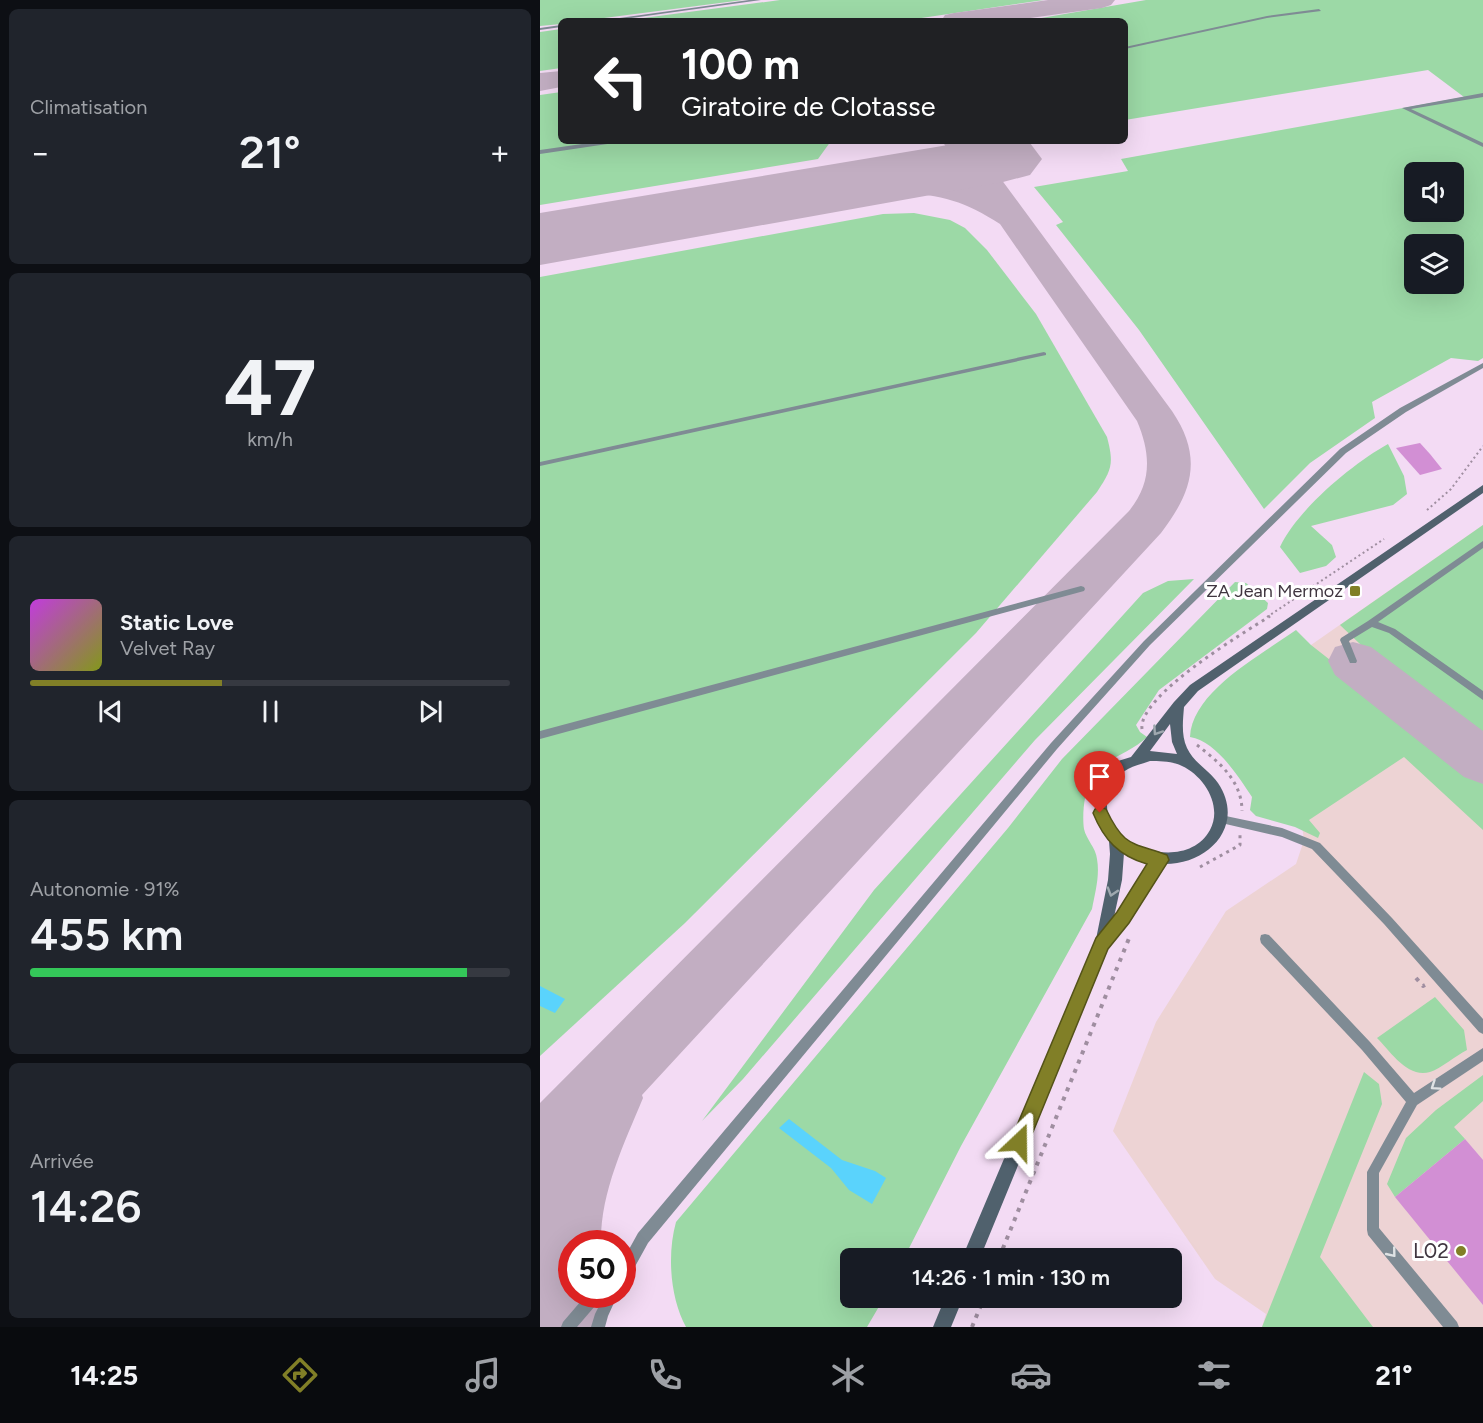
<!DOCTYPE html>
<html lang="fr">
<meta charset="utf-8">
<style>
:root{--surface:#171b24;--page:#20242c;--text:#f1f3f6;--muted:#9ea1a6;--line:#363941;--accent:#817f27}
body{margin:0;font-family:Figtree,sans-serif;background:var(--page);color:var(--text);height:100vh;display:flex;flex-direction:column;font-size:22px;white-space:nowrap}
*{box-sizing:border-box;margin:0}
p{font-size:20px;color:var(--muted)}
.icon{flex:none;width:33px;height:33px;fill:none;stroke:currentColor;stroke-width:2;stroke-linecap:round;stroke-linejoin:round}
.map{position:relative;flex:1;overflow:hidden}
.panel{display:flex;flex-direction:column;gap:9px;padding:9px;background:#0d0f14;width:540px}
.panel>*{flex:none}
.hud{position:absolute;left:18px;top:18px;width:570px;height:126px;border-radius:9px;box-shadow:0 6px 24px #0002;background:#202124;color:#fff;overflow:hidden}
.buttons{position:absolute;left:864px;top:162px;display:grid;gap:12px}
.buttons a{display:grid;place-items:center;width:60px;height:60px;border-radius:9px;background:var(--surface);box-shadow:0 6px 24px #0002;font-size:30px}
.speed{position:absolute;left:18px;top:1230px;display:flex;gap:12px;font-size:30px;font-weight:700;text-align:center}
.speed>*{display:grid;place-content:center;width:78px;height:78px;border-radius:50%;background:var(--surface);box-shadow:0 6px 24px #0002;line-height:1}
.speed .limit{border:9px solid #d22;background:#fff;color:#111}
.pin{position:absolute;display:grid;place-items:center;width:51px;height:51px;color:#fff;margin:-62px -26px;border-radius:50% 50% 50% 0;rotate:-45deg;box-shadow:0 0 6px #0007}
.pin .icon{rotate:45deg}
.me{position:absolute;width:66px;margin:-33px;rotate:23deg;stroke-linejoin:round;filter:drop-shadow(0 0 4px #0008)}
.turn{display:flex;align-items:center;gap:21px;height:126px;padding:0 24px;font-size:27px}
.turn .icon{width:78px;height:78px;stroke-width:2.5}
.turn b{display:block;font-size:42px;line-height:51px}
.big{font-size:45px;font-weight:600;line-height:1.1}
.panel .tile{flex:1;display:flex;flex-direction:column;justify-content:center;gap:9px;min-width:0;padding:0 21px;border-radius:9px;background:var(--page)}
.panel .dial{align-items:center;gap:0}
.dial b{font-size:78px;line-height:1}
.song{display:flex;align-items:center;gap:18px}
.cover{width:72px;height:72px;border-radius:9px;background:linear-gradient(135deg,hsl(290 70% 55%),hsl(70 70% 35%))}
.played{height:6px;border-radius:3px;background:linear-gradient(90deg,var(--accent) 40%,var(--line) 40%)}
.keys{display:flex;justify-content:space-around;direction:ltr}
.heat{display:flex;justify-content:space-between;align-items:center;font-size:33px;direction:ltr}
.charge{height:9px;border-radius:4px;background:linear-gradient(90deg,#34c759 91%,var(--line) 0)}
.trip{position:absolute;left:300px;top:1248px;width:342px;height:60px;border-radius:9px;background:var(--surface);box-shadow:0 6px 24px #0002;font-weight:600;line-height:60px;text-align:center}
.dock{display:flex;height:96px;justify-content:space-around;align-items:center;background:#090b0e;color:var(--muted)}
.dock .icon{width:42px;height:42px}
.dock .selected{color:var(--accent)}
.dock b{font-size:27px;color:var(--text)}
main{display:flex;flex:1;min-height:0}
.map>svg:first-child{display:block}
.industrial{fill:#edd3d4}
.green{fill:#9cd9a6;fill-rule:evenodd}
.water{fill:#5ad3fc}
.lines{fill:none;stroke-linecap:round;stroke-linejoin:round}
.taxiway{fill:#c2aec2;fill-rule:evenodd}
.runway{fill:#c2aec2;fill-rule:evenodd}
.building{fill:#d28fd4}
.path-far2{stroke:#9f8ea0;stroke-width:2;stroke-dasharray:2 3;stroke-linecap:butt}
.path-far1{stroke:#9f8ea0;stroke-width:3;stroke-dasharray:3 4.5;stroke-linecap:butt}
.path{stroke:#9f8ea0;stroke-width:4;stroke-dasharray:4 6;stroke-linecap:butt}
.lane{fill:#7f8b94;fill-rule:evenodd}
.secondary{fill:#50616d;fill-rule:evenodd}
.oneway{stroke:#9fa8af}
.oneway2{stroke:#dfe2e4}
.route{fill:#817f27;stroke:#545319;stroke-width:1.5}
.poi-dot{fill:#817f27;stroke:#fff;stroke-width:2}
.labels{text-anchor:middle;stroke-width:6;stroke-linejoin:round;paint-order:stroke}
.poi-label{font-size:18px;fill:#403640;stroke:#fff;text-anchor:end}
.near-poi-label{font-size:21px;fill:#403640;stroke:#fff;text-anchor:end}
</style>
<main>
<section class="panel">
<div class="tile"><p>Climatisation</p>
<div class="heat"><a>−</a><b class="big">21°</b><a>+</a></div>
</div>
<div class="tile dial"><b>47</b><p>km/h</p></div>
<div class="tile">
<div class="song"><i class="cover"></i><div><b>Static Love</b><p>Velvet Ray</p></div></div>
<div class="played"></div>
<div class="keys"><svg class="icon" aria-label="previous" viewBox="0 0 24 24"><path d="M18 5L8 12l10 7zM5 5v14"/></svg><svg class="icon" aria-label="pause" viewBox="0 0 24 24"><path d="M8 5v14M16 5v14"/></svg><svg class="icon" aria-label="next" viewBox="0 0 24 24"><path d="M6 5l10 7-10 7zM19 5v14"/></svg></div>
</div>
<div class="tile"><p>Autonomie · 91%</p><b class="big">455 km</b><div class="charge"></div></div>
<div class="tile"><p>Arrivée</p><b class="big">14:26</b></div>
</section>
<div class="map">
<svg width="943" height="1327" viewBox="0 0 943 1327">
<rect width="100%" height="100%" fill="#f3dbf4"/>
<polygon class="industrial" points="943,525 943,1327 722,1327 726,1314 675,1279 573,1131 616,1022 686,911 756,864 764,840 760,810 771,645"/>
<g class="green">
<polygon points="0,0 203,0 41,21 21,21 21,24 0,26"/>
<polygon points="240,0 504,0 361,21 81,21"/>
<path d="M606,0H943V358L938,361L911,358L832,402L835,418L770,463L724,509L599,330L516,225L523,222L494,187L588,171L581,159L924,97L888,70L585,120V21H484ZM874,172H914V212H874ZM874,244H914V284H874Z"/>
<polygon points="21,29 21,68 0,71 0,32"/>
<polygon points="21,92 21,141 291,141 278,159 0,205 0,95"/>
<path d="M374,213L410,220L425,228L447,250L496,314L567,437C574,464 572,469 557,492L436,633L145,923L0,1056V277L343,214Z"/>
<path d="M848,444L864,476L867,494L853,505L771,526L792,545L796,557L786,566L760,573L740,547C757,510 812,464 848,444Z"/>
<polygon points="943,525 943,740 841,664 800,625"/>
<polygon points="654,579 495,740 203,1079 162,1121 334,890 603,593 628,581"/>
<path d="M695,582L706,583L728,603L727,609L619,690L596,725L600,732L607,737C591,753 564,758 552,778C544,791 542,815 544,829C546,839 556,848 557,859C560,876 555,893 552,909L421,1146L364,1258H310V1298H344L327,1327H146C130,1298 127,1254 136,1222L468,828L522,759Z"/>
<path d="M756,630L771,645L943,780V830L864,757L769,820L780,833L778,838L755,827L716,816L710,810L712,797C698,776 676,741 650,737C652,691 721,655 756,630Z"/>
<path d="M895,997L924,1030L927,1050C915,1056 902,1068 890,1072C868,1079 850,1051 837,1038Z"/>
<polygon points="824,1072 839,1084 842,1104 780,1257 833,1327 722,1327"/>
<polygon points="943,1075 943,1101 914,1127 925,1139 855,1197 847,1184 866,1138 896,1110"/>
</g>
<g class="water">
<polygon points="0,986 25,999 15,1013 0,1006"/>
<polygon points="249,1119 302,1160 335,1171 346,1178 332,1204 309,1190 291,1168 239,1128"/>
</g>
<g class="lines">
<g class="taxiway">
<polygon points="508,0 575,0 571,5 562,8 468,21 401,21 405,15 414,13"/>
<polygon points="21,71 21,87 0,91 0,73"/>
<path d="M402,141H433L632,411C663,457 653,491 621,533L102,1095L103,1098C84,1144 60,1193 61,1244H32V1294H62L63,1327H0V1103L589,511C612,483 611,454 597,421L460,224C426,202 401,194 360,193C343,193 326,195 310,191L305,184L310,177C348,168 394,174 432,184Z"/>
<polygon points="813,642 831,647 943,731 943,784 924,777 795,675 788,661 795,647"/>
</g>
<polygon class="runway" points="432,141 490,143 502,159 490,175 463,182 0,265 0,213"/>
</g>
<g class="building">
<polygon points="880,443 890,454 902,469 880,475 856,448"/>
<polygon points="925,1139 943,1160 943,1305 855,1197"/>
</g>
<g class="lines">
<g class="path-far2">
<polyline points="887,510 911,489 943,446"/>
<polyline points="727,617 844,539"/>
</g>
<g class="path-far1">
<path d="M602,729C598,696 702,634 730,616"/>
<path d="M657,745C679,762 702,781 702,811"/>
<polyline points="660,867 700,845 700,835"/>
</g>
<g class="path">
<polyline points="876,978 883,986 885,985"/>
<polyline points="459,1258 590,936"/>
<polyline points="432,1327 444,1298"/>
</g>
<g class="lane">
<polygon points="209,0 221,0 70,21 58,21"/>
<polygon points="779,9 781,11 727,18 585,49 585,47 727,16"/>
<polygon points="21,25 21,27 0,30 0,28"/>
<polygon points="943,93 943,97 871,109 943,143 943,147 862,108"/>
<polygon points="63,141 77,141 74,143 0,154 0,150"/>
<polygon points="504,352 506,353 506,355 0,466 0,462"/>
<polygon points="943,363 943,368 866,412 806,453 610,645 517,749 108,1243 87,1281 82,1282 82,1262 98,1233 511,743 604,641 800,449 860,408"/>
<polygon points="943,541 943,548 838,622 855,629 943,691 943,700 849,633 832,627 809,641 817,661 816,663 810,663 800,640 801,638 828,621"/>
<polygon points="541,586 544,587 545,589 544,591 0,739 0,731"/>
<polygon points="681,815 742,828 780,843 852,918 943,1019 943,1034 939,1032 844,924 772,849 742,837 677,822 676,819 677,816"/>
<polygon points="725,934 729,935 830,1042 874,1093 943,1048 943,1061 877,1105 839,1173 839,1228 917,1322 919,1327 903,1327 828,1235 827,1230 827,1172 866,1102 822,1050 721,943 720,939 721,935"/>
<polygon points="47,1294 62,1294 61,1299 37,1327 21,1327 23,1322"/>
<polygon points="65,1294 78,1294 68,1316 65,1327 51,1327 55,1314"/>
</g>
<g class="secondary">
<path d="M943,485V493L658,691L644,707C643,720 641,735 647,748C654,763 669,770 678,783C706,825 669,864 625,864L588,922L568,946L440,1258H422L555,944L568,880L570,854L569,841L557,818L554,799L560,780L578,761L591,757L634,702L650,685ZM630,724L632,742L637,754L610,751ZM610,761C620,761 632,761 642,766C664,776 683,806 670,830C644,877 552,843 569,793C572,783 579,774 588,769C595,765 603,764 610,761ZM584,853L609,863L574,917L582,880Z"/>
<polygon points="405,1298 423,1298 411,1327 393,1327"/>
</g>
</g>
<defs><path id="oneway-chevron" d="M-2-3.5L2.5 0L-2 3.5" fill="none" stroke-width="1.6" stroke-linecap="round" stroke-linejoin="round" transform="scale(1.5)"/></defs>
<g class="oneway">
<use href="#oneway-chevron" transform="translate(617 731) rotate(124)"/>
<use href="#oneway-chevron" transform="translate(572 892) rotate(107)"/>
</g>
<g class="oneway2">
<use href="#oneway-chevron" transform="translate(895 1086) rotate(146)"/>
<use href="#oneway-chevron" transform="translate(852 1253) rotate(51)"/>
</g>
<path class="route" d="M560,807L566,809C584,847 591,842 627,855L629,860L589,923L568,949L486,1149L479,1152L472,1149L470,1142L556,938L577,912L607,864C579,856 564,840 553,813L555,809Z"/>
<g class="poi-dot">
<rect x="809" y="585" width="12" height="12" rx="3"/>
<circle cx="921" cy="1251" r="6"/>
</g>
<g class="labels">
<g class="poi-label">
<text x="803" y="597">ZA Jean Mermoz</text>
</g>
<g class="near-poi-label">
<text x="909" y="1258">L02</text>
</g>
</g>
</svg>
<div class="buttons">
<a><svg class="icon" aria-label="sound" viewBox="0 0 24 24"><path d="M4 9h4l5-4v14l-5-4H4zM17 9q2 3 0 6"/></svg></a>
<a><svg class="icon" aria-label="layers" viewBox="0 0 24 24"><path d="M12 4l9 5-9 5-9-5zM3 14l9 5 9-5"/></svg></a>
</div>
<div class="speed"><div class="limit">50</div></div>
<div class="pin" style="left:560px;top:813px;background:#d93025"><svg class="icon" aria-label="arrive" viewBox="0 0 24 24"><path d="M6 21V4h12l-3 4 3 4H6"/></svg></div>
<svg class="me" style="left:479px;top:1142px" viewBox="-20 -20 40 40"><path d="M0-17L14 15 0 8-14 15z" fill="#817f27" stroke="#fff" stroke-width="4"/></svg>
<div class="trip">14:26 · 1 min · 130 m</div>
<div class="hud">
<div class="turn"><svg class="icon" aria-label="left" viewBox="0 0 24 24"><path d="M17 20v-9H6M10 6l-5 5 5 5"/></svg><div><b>100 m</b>Giratoire de Clotasse</div></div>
</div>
</div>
</main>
<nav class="dock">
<b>14:25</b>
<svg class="icon selected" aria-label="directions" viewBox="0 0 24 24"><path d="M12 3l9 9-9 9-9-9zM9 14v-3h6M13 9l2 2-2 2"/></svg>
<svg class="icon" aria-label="music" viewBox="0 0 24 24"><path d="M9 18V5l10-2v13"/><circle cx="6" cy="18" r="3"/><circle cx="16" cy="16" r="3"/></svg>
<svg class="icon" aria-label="phone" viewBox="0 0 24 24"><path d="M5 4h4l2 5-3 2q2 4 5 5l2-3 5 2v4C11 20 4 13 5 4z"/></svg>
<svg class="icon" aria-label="climate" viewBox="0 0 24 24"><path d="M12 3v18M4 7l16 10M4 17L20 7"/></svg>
<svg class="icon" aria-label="car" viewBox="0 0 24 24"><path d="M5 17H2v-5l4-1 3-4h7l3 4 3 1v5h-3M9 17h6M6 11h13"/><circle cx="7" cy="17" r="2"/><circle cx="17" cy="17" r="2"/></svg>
<svg class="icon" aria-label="filters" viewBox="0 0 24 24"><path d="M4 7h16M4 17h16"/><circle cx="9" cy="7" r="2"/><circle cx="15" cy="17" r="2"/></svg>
<b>21°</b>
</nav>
